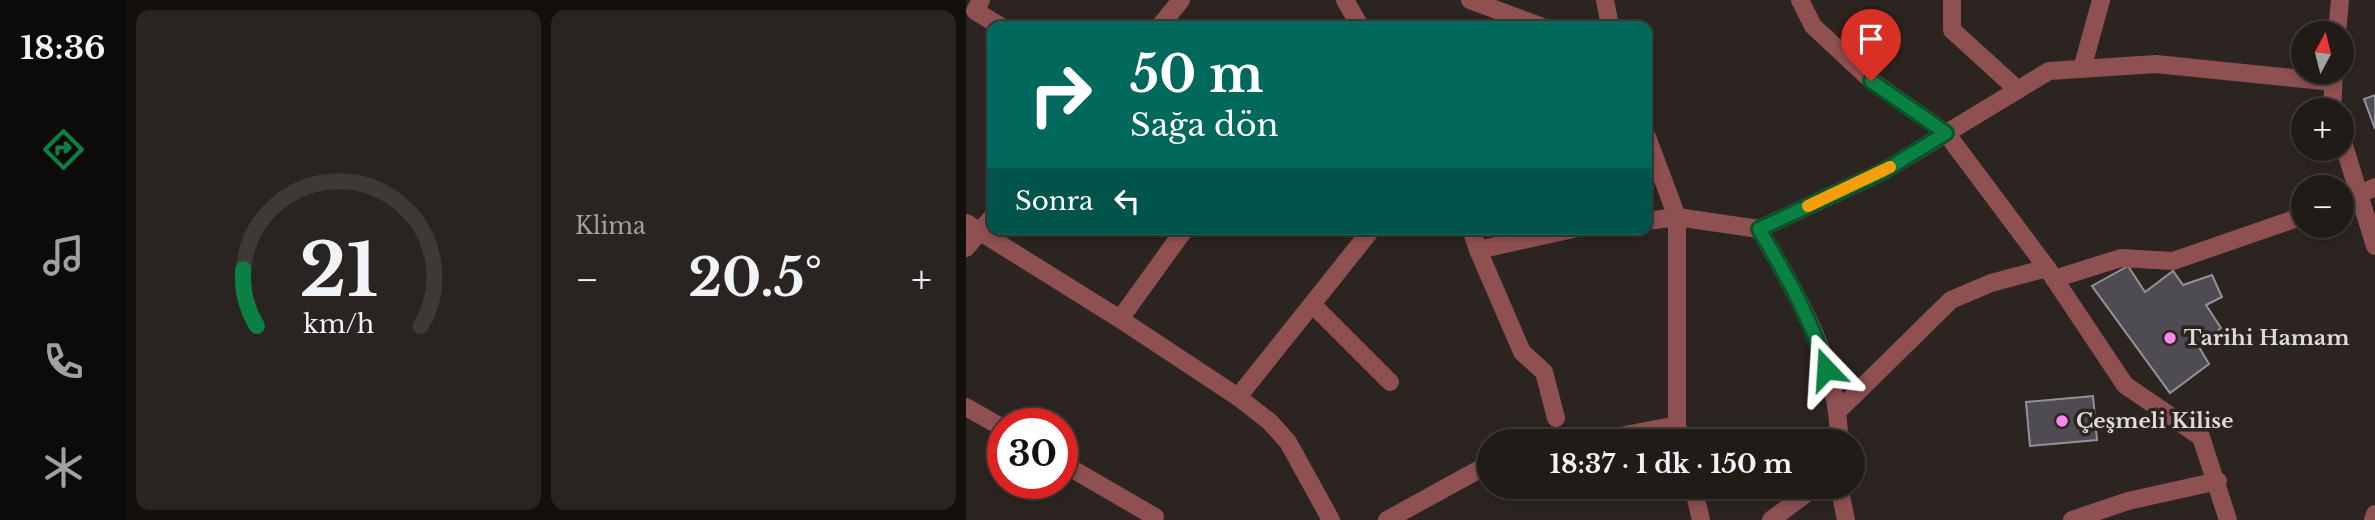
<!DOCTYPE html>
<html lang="tr">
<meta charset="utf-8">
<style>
:root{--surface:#211b18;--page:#292421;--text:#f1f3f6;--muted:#a2a1a2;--line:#3e3937;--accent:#0b8043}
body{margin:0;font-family:"Libre Baskerville",serif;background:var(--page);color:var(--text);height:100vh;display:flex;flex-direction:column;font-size:26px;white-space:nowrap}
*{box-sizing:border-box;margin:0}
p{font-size:23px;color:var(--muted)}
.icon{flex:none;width:38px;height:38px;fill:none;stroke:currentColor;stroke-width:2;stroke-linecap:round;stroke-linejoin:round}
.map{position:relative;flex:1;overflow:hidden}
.details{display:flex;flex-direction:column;gap:10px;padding:10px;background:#120f0d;width:840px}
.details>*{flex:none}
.top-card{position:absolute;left:21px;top:21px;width:665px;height:214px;border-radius:14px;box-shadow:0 4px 10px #0003,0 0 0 2px var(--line);background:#00695c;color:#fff;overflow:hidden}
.needle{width:46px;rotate:7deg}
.fabs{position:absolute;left:1325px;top:21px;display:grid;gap:14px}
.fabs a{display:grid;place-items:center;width:63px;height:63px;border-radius:50%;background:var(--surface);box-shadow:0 4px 10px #0003,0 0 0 2px var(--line);font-size:35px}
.speed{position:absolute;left:21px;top:408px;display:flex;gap:14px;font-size:35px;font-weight:700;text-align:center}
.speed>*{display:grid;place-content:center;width:91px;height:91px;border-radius:50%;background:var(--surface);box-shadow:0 4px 10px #0003,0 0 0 2px var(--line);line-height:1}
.speed .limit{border:10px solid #d22;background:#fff;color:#111}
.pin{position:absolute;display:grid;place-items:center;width:60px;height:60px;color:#fff;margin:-72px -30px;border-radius:50% 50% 50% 0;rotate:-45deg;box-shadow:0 0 7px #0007}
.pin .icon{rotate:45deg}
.me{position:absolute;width:77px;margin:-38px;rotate:340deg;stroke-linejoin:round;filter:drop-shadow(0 0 5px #0008)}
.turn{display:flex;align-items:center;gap:24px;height:147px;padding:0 28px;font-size:32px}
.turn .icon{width:91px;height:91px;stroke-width:2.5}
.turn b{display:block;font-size:49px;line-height:60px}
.then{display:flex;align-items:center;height:66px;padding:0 28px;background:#0003;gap:14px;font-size:26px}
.big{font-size:52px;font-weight:700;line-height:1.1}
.details .card{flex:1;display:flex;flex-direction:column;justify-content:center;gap:10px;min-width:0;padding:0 24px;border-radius:14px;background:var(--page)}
.details .dial{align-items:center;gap:0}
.dial svg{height:182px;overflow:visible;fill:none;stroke:var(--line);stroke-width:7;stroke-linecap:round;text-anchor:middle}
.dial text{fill:var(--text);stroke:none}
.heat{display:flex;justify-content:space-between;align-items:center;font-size:38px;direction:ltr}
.details .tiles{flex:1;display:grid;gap:10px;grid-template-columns:repeat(2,1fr)}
.trip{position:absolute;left:511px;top:429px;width:388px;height:70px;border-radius:35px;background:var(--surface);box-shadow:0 4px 10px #0003,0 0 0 2px var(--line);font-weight:700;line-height:70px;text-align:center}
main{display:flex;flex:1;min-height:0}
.menu{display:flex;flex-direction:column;width:126px;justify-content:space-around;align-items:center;background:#0d0b0a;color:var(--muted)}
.menu .icon{width:49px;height:49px}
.menu .current{color:var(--accent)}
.menu b{font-size:32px;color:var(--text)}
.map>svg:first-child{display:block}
.building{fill:#4e4b52;stroke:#959199;stroke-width:2}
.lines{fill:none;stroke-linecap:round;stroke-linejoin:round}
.minor{stroke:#8f5051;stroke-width:18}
.route-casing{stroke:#07532c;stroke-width:18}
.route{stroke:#0b8043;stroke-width:12}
.slow{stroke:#f59e0b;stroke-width:12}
.poi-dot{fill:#f988e9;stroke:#2c2420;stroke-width:2.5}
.labels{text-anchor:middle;stroke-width:7;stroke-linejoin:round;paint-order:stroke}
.poi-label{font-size:21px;font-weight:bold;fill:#dfdad7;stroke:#2c2420;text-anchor:start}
</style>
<main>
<nav class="menu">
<b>18:36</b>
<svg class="icon current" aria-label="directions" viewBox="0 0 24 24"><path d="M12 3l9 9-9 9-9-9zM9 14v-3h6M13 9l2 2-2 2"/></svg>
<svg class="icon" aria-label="music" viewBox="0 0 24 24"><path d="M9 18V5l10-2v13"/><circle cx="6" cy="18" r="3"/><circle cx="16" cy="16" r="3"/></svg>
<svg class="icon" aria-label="phone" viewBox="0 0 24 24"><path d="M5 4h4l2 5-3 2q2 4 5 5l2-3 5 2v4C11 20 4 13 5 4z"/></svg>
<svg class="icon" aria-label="climate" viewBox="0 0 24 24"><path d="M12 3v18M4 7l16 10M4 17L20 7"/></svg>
</nav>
<section class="details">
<div class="tiles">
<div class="card dial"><svg viewBox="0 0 100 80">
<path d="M14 69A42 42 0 1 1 86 69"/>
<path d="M14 69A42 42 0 0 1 8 44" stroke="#0b8043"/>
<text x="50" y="56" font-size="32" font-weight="700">21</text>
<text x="50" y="72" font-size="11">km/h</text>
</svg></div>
<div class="card"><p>Klima</p>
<div class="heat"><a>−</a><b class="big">20.5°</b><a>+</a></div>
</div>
</div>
</section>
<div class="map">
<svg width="1409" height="520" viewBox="0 0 1409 520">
<rect width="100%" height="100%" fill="#2c2420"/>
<g class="building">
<polygon points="1409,95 1409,129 1398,99"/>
<polygon points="1162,266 1179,292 1207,271 1217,285 1246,275 1256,297 1240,305 1255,328 1233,347 1243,364 1204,393 1126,286"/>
<polygon points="1127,396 1131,440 1064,446 1060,402"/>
</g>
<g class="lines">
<g class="minor">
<polyline points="15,0 9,11 34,26"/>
<polyline points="379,0 394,26"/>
<polyline points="504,0 574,26"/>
<polyline points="639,0 644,26"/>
<polyline points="834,0 847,26 906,81 980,133 1081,268 1159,385 1235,437 1262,520"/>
<polyline points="986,0 986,30 1052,90"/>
<polyline points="194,26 215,0"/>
<polyline points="1371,33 1374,0"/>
<polyline points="1116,69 1135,0"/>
<polyline points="1366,110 1368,72"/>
<polyline points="681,137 711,217 711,425 715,441"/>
<polyline points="1376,139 1409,246"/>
<polyline points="1376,203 1409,187"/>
<polyline points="681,221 711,217 793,229 918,171 1083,71 1190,64 1367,82"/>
<polyline points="0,223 154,319 272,397 406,229"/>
<polyline points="505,229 512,250 607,229"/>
<path d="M793,229C831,293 873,365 873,441"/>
<polyline points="0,248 26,217"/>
<polyline points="512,250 556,352 578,372 590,418"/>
<polyline points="1088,279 1155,258 1207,261 1337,216"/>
<polyline points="347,305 424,382"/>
<polyline points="154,319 219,229"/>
<polyline points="272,397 304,422 322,442 365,520"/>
<polyline points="0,407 37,428"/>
<polyline points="873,410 985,300 1025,283 1081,268"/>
<polyline points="628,441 711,425"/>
<polyline points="96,463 189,517"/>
<polyline points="727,486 735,520"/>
<polyline points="873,486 880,520"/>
<polyline points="421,520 523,464"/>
<polyline points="805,520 850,486"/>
<polyline points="1106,520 1162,501 1252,481"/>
<polyline points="1407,520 1409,514"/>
</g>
</g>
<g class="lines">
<defs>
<path id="route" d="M860,369C846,319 819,273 793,229L918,171L980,133L905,81"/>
</defs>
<use href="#route" class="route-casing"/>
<use href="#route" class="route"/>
<polyline class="slow" points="842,206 924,167"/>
</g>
<g class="poi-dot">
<circle cx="1204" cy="338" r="7"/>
<circle cx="1096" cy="421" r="7"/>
</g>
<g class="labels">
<g class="poi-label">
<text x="1218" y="345">Tarihi Hamam</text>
<text x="1110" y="428">Çeşmeli Kilise</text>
</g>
</g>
</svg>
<div class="fabs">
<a><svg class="needle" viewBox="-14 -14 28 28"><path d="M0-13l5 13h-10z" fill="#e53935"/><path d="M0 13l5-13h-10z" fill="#a2a1a2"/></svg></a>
<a>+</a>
<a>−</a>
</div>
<div class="speed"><div class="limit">30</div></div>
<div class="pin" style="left:905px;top:81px;background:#d93025"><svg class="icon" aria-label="arrive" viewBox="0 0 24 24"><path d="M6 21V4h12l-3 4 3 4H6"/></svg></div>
<svg class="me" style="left:860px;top:369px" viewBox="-20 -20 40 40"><path d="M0-17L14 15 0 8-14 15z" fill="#0b8043" stroke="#fff" stroke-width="4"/></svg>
<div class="trip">18:37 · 1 dk · 150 m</div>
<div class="top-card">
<div class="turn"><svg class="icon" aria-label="right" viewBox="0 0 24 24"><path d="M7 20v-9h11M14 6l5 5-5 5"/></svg><div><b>50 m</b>Sağa dön</div></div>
<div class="then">Sonra<svg class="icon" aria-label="left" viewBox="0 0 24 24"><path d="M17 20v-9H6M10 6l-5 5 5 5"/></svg></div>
</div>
</div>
</main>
